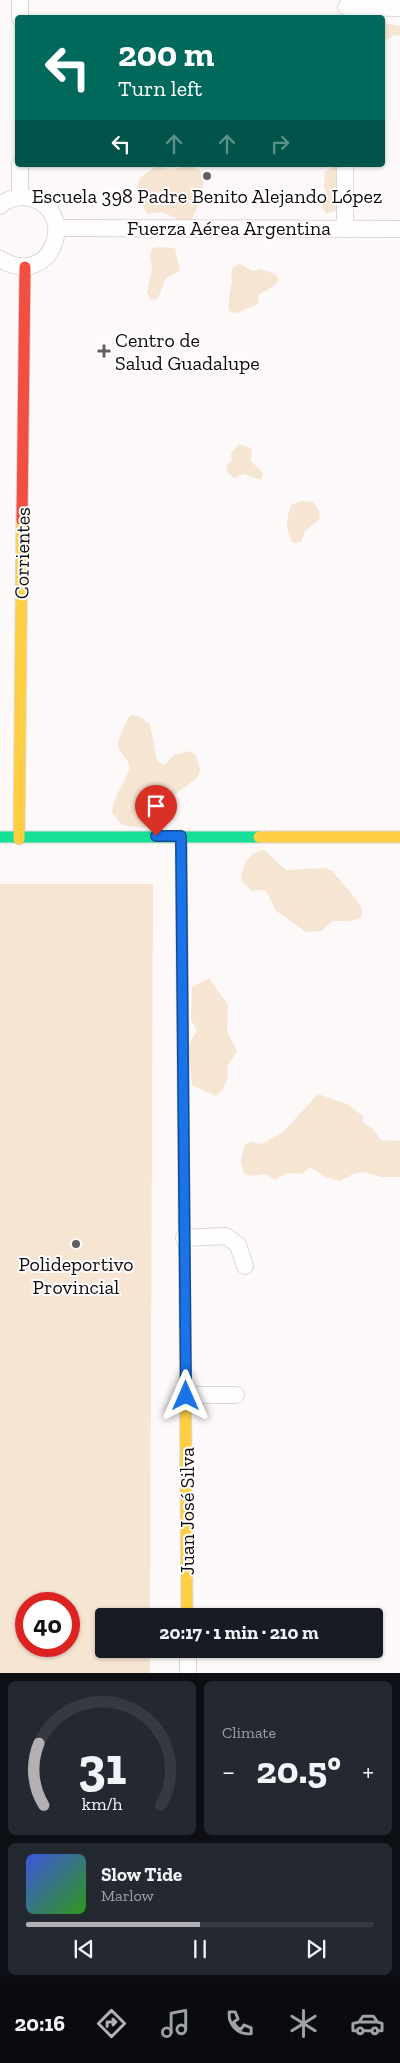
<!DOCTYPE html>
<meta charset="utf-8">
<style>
:root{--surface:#171b24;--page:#242831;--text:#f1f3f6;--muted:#9ea1a6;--line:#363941;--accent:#b2b0b2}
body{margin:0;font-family:"Zilla Slab",serif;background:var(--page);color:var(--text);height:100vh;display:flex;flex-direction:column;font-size:19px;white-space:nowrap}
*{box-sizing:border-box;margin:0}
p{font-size:16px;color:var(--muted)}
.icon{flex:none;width:28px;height:28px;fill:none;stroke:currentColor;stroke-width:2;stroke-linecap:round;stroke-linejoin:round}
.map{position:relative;height:1673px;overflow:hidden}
.sheet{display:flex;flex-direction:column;gap:8px;padding:8px;background:#0d0f14;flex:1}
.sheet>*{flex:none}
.hud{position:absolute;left:15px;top:15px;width:370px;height:152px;border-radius:5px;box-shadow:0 1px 4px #0004;background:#00695c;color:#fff;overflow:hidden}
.speed{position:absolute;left:15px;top:1592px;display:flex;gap:10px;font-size:25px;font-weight:700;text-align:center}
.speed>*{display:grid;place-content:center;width:65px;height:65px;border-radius:50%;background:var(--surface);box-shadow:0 1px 4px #0004;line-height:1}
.speed .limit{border:8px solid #d22;background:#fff;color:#111}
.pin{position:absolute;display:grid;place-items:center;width:42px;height:42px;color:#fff;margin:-51px -21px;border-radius:50% 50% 50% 0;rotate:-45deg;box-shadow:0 0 5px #0007}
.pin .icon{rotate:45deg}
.me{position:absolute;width:55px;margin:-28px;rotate:0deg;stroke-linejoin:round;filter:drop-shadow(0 0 4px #0008)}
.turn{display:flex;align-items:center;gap:18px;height:105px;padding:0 20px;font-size:22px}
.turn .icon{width:65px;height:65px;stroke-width:2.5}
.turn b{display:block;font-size:35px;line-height:42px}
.lanes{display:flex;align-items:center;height:48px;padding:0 20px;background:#0003;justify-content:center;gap:25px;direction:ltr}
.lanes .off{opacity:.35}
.big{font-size:38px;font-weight:700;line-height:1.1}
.sheet .card{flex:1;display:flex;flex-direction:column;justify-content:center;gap:8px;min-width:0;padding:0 18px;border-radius:8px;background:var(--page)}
.sheet .dial{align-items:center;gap:0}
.dial svg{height:130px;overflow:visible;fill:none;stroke:var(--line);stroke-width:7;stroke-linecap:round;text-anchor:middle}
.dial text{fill:var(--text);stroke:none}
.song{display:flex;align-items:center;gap:15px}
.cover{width:60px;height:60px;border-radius:8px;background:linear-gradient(135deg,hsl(230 70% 55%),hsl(110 70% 35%))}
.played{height:5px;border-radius:2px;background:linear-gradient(90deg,var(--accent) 50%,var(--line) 50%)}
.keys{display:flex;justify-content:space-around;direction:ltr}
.heat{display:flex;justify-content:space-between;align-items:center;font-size:28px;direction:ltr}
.sheet .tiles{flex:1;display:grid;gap:8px;grid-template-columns:1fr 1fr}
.card:last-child{grid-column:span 2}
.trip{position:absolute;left:95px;top:1608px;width:288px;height:50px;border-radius:5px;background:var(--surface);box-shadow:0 1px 4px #0004;font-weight:700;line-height:50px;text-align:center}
.tab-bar{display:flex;height:80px;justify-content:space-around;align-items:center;background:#090b0e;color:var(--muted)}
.tab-bar .icon{width:35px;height:35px}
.tab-bar .active{color:var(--accent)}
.tab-bar b{font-size:22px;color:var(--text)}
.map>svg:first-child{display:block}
.green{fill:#f6e5d2;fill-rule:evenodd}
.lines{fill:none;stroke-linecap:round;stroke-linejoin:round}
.street-casing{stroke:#ded6d6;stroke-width:18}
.fast-casing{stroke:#ded6d6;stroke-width:13}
.slow-casing{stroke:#ded6d6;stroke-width:13}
.jam-casing{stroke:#ded6d6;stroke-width:13}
.street{stroke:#fffefe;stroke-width:16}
.fast{stroke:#16e098;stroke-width:11}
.slow{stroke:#ffcf43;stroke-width:11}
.jam{stroke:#f24e42;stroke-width:11}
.route-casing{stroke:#114b97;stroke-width:12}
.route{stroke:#1a73e8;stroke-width:9}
.poi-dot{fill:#645e5e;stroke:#fff;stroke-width:2}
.labels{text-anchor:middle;stroke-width:4;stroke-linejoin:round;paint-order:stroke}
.poi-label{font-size:20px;fill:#120a0a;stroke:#fff}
.street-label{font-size:20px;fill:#120a0a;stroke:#fff}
</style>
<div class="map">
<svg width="400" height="1673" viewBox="0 0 400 1673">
<rect width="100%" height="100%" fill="#fdf9f9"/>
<g class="green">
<polygon points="383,23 400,26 400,36 394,35 389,39 383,40"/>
<path d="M190,165L200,171C208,188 200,203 192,219L182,221L162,212L148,214C144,210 144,205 141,200C132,182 141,175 157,166L171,170Z"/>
<polygon points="331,165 345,165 336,210 326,214 321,205 328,196 324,187 325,172 331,168"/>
<polygon points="161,247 175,248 180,271 166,278 158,298 151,300 147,292 152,270 150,255 153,248"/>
<path d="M240,264L253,271L260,269L275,274L279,280L273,287L259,294L258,304L237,313L229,311C228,300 230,293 232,282C232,276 230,273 233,267Z"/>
<polygon points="239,444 252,449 251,461 263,473 261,480 244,474 234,478 228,473 226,466 232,461 231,453"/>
<path d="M302,501L313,502L319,511L320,519L305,531L301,542L293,543C285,529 286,520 291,505Z"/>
<path d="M130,715L138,716L150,724L157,761L164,765L174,755L190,751L196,756L200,770L198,777L162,804L155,818L144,828L122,825L112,813C113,796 125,784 129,769C131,760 121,756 119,748C116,739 126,724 130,715Z"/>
<path d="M264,850L286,870L325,868L332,871L357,900L362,910L361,918L350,921H332L321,931L306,932L275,910L267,892L263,890L252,891L241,881C242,866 247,853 264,850Z"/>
<path d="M0,884H153L150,1616H104V1649H150V1673H0ZM26,1604H69V1646H26Z"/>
<polygon points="209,978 228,1005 227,1031 237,1051 227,1067 228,1078 222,1091 216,1096 192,1085 187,1049 197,1030 191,1020 192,987"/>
<polygon points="318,1094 347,1104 363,1116 363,1123 372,1128 381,1140 400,1141 400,1177 380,1177 364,1172 353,1174 340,1181 326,1177 310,1167 302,1174 287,1173 275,1180 265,1174 251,1176 244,1173 241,1162 244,1146 251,1142 262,1144 283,1132"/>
</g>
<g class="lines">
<defs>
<g id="street">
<polyline points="346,7 400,8"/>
<polyline points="20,18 20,0"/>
<polyline points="20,197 20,165"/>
<path d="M0,206C5,200 17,196 25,197C81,204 55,292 0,259"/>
<polyline points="57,228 400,229"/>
<polyline points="345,229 345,165"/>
<polyline points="184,1238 226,1236 238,1245 245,1266"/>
<polyline points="185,1395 236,1395"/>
<polyline points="188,1649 188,1673"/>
</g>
<g id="fast">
<polyline points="0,837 259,837"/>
<polyline points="183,1080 185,1327"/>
</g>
<g id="slow">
<polyline points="181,836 183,1080"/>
<polyline points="259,837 400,837"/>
<polyline points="19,839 22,520"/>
<polyline points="185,1327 187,1616"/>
</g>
<polyline id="jam" points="22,520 25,267"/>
</defs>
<use href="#street" class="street-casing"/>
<use href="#fast" class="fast-casing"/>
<use href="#slow" class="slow-casing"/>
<use href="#jam" class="jam-casing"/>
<use href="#street" class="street"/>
<use href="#fast" class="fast"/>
<use href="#slow" class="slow"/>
<use href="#jam" class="jam"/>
</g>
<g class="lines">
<defs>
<polyline id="route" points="156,836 181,836 186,1396"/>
</defs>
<use href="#route" class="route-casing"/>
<use href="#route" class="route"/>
</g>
<g class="poi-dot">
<circle cx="207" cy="176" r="5"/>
<path d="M101.5 343.5h5v5h5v5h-5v5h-5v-5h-5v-5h5z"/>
<circle cx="76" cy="1244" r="5"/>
</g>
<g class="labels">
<g class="poi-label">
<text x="207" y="203">Escuela 398 Padre Benito Alejando López</text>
<text x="115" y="347" text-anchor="start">Centro de<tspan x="115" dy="23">Salud Guadalupe</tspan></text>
<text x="76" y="1271">Polideportivo<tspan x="76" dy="23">Provincial</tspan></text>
</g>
<g class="street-label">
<text x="229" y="235">Fuerza Aérea Argentina</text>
<text transform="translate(22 553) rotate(-89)" y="7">Corrientes</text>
<text transform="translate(187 1511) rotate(-90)" y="7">Juan José Silva</text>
</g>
</g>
</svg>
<div class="speed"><div class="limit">40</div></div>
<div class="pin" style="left:156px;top:836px;background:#d93025"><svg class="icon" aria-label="arrive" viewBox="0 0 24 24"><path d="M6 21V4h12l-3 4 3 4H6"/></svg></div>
<svg class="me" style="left:186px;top:1396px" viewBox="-20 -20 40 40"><path d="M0-17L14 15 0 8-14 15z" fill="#1a73e8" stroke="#fff" stroke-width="4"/></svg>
<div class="trip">20:17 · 1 min · 210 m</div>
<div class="hud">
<div class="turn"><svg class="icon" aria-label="left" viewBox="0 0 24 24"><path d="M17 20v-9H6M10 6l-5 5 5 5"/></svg><div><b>200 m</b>Turn left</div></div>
<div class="lanes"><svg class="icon" aria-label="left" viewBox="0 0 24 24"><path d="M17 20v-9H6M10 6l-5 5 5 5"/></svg><svg class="icon off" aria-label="ahead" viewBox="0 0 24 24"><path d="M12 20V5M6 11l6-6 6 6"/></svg><svg class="icon off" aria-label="ahead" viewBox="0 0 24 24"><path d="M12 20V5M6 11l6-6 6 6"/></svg><svg class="icon off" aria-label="right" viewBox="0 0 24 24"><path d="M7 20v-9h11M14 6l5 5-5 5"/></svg></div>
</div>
</div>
<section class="sheet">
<div class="tiles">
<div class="card dial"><svg viewBox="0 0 100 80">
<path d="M14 69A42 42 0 1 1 86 69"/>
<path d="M14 69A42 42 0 0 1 11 31" stroke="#b2b0b2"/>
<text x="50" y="56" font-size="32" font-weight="700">31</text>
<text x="50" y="72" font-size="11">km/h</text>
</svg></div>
<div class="card"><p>Climate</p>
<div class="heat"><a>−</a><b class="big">20.5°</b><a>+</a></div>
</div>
<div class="card">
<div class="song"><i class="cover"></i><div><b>Slow Tide</b><p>Marlow</p></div></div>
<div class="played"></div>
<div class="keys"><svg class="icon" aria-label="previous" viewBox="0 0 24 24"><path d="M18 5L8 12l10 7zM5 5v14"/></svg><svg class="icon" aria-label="pause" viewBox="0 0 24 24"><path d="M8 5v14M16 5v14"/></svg><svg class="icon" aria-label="next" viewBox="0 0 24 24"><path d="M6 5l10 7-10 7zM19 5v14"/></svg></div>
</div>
</div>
</section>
<nav class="tab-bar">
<b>20:16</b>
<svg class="icon active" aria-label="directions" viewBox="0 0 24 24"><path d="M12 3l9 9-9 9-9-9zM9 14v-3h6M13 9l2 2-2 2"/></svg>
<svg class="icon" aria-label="music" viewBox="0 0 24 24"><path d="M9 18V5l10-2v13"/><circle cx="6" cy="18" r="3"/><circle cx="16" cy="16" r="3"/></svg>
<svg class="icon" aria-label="phone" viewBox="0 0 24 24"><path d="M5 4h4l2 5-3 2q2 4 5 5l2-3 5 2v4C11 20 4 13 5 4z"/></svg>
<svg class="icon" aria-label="climate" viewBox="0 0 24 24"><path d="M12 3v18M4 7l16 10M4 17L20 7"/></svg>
<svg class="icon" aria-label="car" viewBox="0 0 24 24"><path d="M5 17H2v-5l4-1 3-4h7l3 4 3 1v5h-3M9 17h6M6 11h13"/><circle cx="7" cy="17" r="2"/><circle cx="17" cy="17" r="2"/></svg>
</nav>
